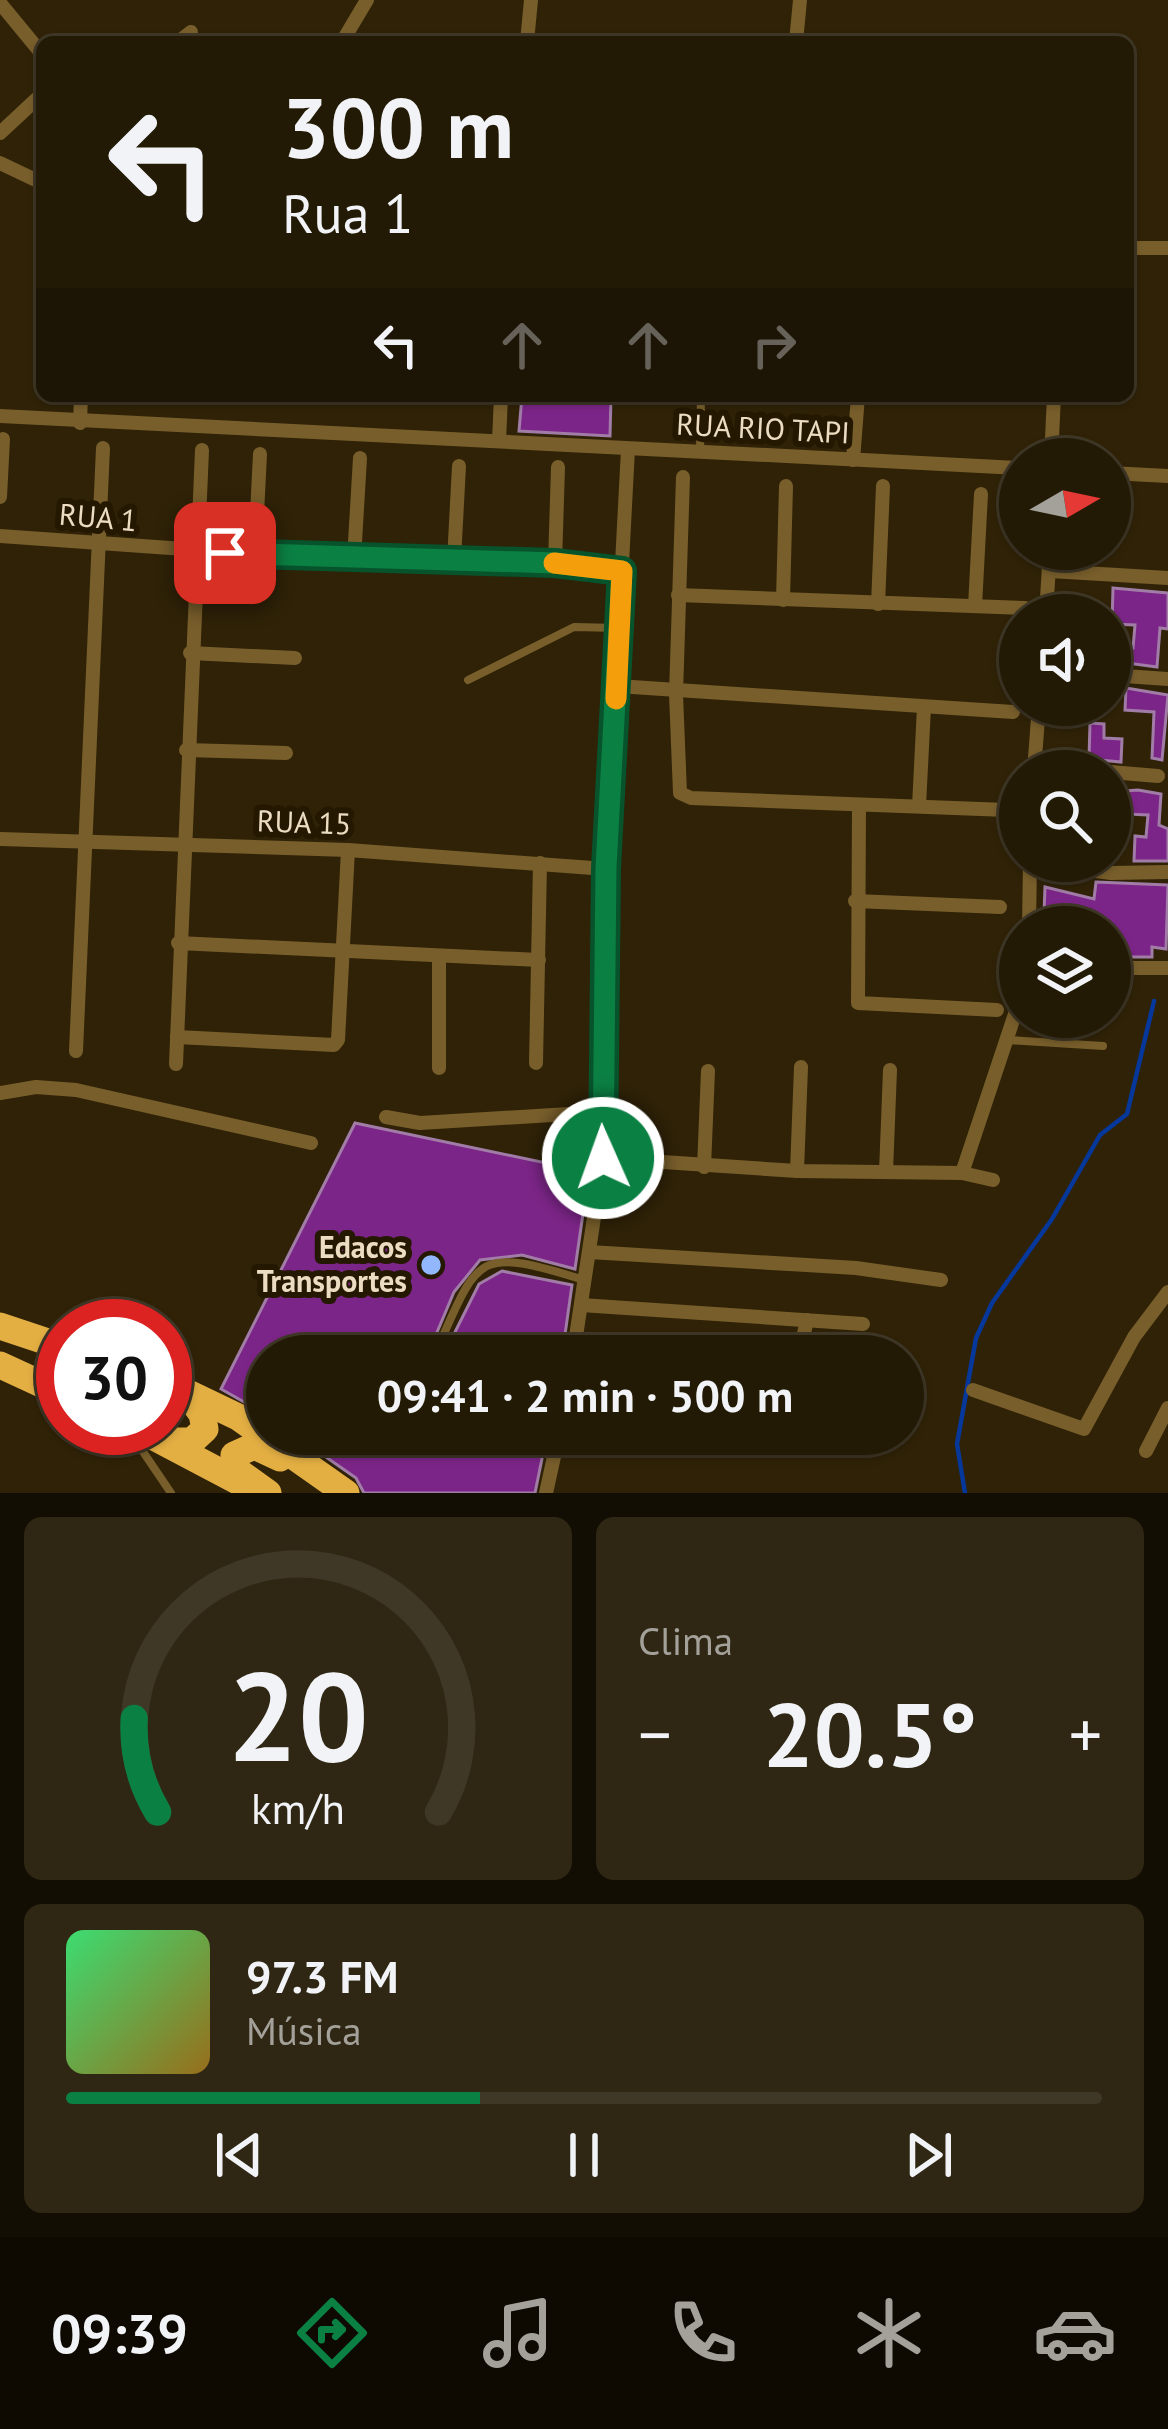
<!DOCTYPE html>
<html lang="pt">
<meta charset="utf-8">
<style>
:root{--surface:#231a05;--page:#2f2713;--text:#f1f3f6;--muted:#a3a19a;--line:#403827;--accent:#0b8043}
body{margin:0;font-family:"PT Sans",sans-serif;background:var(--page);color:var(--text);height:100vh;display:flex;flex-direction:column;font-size:45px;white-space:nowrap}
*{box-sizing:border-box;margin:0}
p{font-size:39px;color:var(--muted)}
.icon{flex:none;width:66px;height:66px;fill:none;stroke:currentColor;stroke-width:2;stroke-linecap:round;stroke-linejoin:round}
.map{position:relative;height:1493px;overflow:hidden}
.panel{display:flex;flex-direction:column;gap:24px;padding:24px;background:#130e03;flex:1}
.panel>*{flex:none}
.guide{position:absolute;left:36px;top:36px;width:1098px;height:366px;border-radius:18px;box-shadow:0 3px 9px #0004,0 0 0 3px var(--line);background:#231a05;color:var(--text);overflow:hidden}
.needle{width:78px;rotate:81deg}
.fabs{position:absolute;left:999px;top:438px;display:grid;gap:24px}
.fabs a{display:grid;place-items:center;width:132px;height:132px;border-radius:50%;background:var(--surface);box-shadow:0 3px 9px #0004,0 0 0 3px var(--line);font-size:60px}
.speed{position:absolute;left:36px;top:1299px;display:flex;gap:24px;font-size:60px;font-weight:700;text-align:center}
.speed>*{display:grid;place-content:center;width:156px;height:156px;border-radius:50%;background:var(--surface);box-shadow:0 3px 9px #0004,0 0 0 3px var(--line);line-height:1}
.speed .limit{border:18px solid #d22;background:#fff;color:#111}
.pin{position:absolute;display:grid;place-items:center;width:102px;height:102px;color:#fff;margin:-51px;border-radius:24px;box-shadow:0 6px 18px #0006}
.me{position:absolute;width:132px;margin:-66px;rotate:358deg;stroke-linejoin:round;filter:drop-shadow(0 0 9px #0008)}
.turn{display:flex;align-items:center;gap:42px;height:252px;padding:0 48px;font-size:54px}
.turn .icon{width:156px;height:156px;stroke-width:2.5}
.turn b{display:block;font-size:84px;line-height:102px}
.lanes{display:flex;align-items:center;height:114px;padding:0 48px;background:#0003;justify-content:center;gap:60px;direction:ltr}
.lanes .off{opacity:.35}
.big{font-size:90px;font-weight:700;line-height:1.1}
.panel .card{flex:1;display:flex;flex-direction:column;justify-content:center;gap:18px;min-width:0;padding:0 42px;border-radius:18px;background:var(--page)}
.panel .dial{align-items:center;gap:0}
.dial svg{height:312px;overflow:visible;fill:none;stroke:var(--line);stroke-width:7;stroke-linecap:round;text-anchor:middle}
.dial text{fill:var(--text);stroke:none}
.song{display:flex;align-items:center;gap:36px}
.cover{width:144px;height:144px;border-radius:18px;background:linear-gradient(135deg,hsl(140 70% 55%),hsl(40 70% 35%))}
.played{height:12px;border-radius:6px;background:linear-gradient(90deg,var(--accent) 40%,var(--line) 40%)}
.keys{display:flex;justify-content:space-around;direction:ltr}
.heat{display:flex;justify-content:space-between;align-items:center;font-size:66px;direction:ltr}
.panel .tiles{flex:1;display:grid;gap:24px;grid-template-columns:1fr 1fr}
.card:last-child{grid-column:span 2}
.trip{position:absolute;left:246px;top:1335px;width:678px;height:120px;border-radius:60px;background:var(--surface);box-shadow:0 3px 9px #0004,0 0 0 3px var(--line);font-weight:700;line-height:120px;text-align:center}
.tab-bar{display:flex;height:192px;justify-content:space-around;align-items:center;background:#0e0a02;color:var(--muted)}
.tab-bar .icon{width:84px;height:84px}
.tab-bar .active{color:var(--accent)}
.tab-bar b{font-size:54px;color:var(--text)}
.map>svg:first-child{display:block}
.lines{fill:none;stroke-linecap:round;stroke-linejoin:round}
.stream{stroke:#06379a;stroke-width:4.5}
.building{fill:#7c2588;stroke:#a17ca7;stroke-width:3}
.lane{stroke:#785e2b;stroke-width:8}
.street{stroke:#785e2b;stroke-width:14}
.highway{stroke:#e3af43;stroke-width:27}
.route-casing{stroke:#07532c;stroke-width:30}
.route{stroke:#0b8043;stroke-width:21}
.slow{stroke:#f59e0b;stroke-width:21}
.poi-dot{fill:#92b7fd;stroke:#251800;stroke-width:4.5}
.labels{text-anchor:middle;stroke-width:12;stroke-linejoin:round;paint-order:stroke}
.street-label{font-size:30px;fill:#ebdcc2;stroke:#251800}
.poi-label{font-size:30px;font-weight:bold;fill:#ebdcc2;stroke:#251800;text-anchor:end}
</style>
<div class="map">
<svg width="1168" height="1493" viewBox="0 0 1168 1493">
<rect width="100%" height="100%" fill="#2f2207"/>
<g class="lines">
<polyline class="stream" points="965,1493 957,1444 976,1338 992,1303 1052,1219 1100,1135 1127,1114 1154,1001"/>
</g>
<g class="building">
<polygon points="522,396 611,396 610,436 519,431"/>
<polygon points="1113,588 1168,593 1168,629 1160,628 1157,667 1112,661 1113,646 1133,648 1135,625 1112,624"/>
<polygon points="1126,688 1168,695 1162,760 1152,758 1154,712 1125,710"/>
<polygon points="1090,723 1104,724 1104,738 1122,739 1121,762 1089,759"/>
<polygon points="1138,790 1161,794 1159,825 1168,829 1168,861 1134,861 1135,836 1146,837 1148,815 1126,814 1124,841 1110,841 1110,792"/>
<polygon points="1096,882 1168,885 1166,949 1152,947 1152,957 1110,957 1110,927 1072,927 1072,913 1044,913 1045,887 1094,899"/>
<polygon points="355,1123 589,1172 575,1269 522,1255 480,1260 454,1292 427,1356 267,1356 267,1415 221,1389"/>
<polygon points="502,1271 572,1285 562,1356 443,1356 479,1284"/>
<polygon points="293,1434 547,1434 535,1493 364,1493 356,1478"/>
</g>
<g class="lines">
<g class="lane">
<polyline points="700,454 701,396"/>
<polyline points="468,680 574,627 618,628"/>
<polyline points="1008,1040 1103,1046"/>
<path d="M435,1354C479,1255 475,1246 584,1280"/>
<polyline points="131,1434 171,1493"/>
</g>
<g class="street">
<polyline points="0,3 42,54"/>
<polyline points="178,42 191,32"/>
<polyline points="342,42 367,0"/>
<polyline points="527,42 531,0"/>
<polyline points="796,42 800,0"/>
<polyline points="0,133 42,94"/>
<polyline points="0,163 42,183"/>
<polyline points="1128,248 1168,248"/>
<polyline points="0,416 1020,468"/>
<polyline points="80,423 81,396"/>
<polyline points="499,441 501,396"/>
<polyline points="1051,459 1054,396"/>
<polyline points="853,460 858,396"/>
<polyline points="1110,473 1168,476"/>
<polyline points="683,477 676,694 680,793 691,798 1007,810"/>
<polyline points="0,497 3,439"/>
<polyline points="0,536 255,554 555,563 623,571"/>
<polyline points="255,554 260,454"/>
<polyline points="354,559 360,458"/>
<polyline points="454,560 459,466"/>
<polyline points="555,563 558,467"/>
<polyline points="1050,571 1168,578"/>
<polyline points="678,595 1025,608"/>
<polyline points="783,600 786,486"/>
<polyline points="878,604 883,486"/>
<polyline points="975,606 981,494"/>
<polyline points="1046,615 1050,549"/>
<polyline points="190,653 295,658"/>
<polyline points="1110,675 1168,679"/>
<polyline points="617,686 1013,712"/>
<polyline points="186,750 286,753"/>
<polyline points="1034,766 1096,771"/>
<polyline points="1034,771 1039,705"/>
<polyline points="1110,772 1158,776"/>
<polyline points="859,805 858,1003 997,1010"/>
<polyline points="919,806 924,707"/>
<polyline points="0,839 348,850 606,869"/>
<polyline points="1030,862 1111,873 1168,872"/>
<polyline points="855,901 1000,907"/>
<polyline points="1029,927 1030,861"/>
<polyline points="178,943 539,960"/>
<polyline points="439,956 439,1068"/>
<polyline points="1110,968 1168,968"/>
<polyline points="177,1037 334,1045 338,1040 348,850"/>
<polyline points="76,1051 103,448"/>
<polyline points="536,1063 540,863"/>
<polyline points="176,1064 202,450"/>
<polyline points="0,1093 36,1087 76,1090 311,1143"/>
<polyline points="386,1117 420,1123 601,1112"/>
<polyline points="603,1158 797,1171 962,1173 993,1180"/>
<polyline points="704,1167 708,1071"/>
<polyline points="797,1171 801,1067"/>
<polyline points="886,1172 890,1070"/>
<polyline points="962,1173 1020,999"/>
<polyline points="589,1252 856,1268 941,1280"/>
<polyline points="581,1305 863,1324"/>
<polyline points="573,1356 603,1158 606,869 628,449"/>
<polyline points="799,1356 807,1320"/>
<polyline points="973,1390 1084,1429 1134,1337 1168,1292"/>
<polyline points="609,1434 648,1439 656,1434"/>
<polyline points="1146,1451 1168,1408"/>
<polyline points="546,1493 559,1434"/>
</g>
<g class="highway">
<polyline points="0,1326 63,1347"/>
<polyline points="0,1365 63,1394"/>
<polyline points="165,1382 238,1417 346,1493"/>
<polyline points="137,1428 245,1485"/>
<polyline points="165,1441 192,1441 205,1429 202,1414 186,1392"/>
<polyline points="268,1493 236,1470 234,1455 254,1446 280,1458"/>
</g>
</g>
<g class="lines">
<defs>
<polyline id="route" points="225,553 555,563 622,571 606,868 603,1158"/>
</defs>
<use href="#route" class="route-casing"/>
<use href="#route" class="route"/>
<polyline class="slow" points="554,563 622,571 616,699"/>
</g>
<circle class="poi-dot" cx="431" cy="1265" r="12"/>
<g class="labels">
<g class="street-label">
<text transform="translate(763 429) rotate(3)" y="10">RUA RIO TAPI</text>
<text transform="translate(98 518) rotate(5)" y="10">RUA 1</text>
<text transform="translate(304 823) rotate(2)" y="10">RUA 15</text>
</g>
<g class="poi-label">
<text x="407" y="1258">Edacos<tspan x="407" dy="34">Transportes</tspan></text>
</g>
</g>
</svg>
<div class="fabs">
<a><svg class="needle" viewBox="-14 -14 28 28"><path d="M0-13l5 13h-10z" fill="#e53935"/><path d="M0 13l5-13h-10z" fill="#a3a19a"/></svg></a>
<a><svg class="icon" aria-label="sound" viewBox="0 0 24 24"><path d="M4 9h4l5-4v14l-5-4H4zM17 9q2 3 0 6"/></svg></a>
<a><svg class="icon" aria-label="search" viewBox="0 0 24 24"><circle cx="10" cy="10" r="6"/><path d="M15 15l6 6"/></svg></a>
<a><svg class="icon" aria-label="layers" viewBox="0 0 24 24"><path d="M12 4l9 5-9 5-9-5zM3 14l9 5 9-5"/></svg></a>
</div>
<div class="speed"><div class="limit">30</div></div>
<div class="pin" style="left:225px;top:553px;background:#d93025"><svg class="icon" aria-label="arrive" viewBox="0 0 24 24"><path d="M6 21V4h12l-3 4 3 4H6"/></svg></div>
<svg class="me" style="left:603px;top:1158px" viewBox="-20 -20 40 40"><circle r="17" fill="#0b8043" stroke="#fff" stroke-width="3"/><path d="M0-11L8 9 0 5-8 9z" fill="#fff"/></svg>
<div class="trip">09:41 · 2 min · 500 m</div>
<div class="guide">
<div class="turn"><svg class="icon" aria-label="left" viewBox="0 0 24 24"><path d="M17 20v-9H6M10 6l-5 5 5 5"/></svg><div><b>300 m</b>Rua 1</div></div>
<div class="lanes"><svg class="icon" aria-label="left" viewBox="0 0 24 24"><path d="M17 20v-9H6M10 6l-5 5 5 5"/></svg><svg class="icon off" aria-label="ahead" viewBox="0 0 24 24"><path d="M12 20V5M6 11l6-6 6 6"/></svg><svg class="icon off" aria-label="ahead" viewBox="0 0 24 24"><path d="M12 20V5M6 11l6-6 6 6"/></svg><svg class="icon off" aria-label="right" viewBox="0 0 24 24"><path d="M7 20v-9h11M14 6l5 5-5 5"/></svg></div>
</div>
</div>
<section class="panel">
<div class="tiles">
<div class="card dial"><svg viewBox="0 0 100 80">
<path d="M14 69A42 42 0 1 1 86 69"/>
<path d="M14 69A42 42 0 0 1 8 45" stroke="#0b8043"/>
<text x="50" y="56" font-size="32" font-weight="700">20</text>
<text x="50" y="72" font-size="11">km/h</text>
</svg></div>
<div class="card"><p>Clima</p>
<div class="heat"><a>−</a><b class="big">20.5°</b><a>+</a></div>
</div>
<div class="card">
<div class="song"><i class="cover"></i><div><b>97.3 FM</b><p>Música</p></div></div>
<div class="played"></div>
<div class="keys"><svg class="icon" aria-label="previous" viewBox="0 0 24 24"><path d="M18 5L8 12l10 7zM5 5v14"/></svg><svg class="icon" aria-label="pause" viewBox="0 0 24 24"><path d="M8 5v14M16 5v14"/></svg><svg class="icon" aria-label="next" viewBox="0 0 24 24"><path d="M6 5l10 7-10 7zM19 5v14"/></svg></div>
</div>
</div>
</section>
<nav class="tab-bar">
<b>09:39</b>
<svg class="icon active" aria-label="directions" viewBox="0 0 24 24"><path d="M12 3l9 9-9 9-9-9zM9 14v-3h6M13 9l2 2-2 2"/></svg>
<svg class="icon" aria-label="music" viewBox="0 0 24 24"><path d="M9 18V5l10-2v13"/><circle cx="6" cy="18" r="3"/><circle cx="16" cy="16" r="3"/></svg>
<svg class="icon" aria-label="phone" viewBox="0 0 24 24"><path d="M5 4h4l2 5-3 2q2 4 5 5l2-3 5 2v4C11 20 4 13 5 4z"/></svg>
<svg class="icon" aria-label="climate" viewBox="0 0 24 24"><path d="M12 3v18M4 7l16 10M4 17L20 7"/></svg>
<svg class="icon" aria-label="car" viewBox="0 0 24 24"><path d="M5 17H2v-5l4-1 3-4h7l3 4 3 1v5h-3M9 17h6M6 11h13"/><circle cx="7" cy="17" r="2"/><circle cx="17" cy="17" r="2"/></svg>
</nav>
